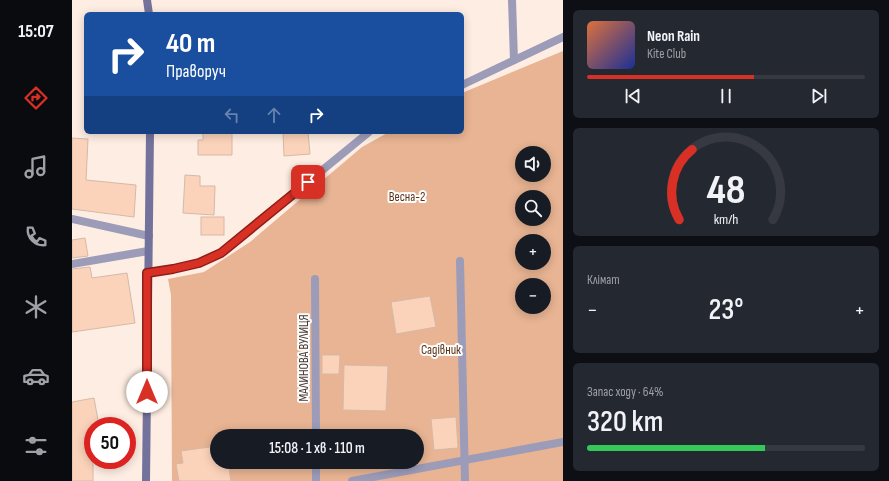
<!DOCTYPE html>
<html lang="uk">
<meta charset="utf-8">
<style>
:root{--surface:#171b24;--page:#242831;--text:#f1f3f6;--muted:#9ea1a6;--line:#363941;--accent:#d93025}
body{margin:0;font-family:"Sofia Sans Condensed",sans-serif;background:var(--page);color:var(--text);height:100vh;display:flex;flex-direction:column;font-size:15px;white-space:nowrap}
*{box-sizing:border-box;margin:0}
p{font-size:13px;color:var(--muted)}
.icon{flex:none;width:22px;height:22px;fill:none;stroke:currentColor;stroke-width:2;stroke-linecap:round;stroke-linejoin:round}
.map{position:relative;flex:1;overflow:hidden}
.side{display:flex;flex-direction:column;gap:10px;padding:10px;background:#0d0f14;width:326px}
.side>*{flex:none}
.guide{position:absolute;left:12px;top:12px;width:380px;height:122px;border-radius:6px;box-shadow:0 2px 10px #0003;background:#1a4fa0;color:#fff;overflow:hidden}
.controls{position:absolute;left:443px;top:146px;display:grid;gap:8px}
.controls a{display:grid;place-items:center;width:36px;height:36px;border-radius:50%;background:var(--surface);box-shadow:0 2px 10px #0003;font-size:20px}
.speed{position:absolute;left:12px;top:417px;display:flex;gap:8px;font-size:20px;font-weight:700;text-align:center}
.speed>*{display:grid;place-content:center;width:52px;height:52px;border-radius:50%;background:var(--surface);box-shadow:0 2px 10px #0003;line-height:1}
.speed .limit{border:6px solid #d22;background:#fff;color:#111}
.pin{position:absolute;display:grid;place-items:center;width:34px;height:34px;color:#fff;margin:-17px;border-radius:8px;box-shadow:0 2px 6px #0006}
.me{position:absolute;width:44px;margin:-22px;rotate:0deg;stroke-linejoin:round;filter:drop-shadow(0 0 3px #0008)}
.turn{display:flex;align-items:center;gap:14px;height:84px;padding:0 16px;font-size:18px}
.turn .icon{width:52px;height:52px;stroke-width:2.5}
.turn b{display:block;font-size:28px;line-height:34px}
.lanes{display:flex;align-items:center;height:38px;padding:0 16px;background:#0003;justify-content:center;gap:20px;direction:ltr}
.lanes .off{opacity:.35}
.big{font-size:30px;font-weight:600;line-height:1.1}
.side .widget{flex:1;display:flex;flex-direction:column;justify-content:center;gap:6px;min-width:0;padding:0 14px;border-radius:6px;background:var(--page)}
.side .dial{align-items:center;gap:0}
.dial svg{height:104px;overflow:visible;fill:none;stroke:var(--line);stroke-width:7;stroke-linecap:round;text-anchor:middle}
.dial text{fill:var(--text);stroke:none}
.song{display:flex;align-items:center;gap:12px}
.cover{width:48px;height:48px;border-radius:6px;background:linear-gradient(135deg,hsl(20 70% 55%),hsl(230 70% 35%))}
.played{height:4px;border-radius:2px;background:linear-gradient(90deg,var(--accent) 60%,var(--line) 60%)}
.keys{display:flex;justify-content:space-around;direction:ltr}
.heat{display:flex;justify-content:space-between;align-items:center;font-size:22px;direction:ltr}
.charge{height:6px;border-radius:3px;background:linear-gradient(90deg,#34c759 64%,var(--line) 0)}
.trip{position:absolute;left:138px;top:429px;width:214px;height:40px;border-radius:20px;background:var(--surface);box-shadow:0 2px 10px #0003;font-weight:600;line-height:40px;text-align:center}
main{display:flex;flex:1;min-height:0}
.tab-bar{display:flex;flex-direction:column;width:72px;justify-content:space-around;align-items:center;background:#090b0e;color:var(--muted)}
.tab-bar .icon{width:28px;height:28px}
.tab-bar .current{color:var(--accent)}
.tab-bar b{font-size:18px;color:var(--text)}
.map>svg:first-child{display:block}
.green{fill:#e8b493;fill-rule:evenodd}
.building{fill:#fbd3ba;stroke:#d5b9a8}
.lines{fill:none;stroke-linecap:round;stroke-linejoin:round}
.lane{stroke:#9c9cb9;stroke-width:8}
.street{stroke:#9c9cb9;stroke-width:8}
.secondary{stroke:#73729c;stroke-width:8}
.route-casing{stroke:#8d1f18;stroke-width:10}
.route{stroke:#d93025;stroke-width:7}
.labels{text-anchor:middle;stroke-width:4;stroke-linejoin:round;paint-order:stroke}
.park-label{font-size:13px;fill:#5c3214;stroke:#fefefe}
.street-label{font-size:13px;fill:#453932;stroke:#fefefe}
</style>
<main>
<nav class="tab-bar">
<b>15:07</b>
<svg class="icon current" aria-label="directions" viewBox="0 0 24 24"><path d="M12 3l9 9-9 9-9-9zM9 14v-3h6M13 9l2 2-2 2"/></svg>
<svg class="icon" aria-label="music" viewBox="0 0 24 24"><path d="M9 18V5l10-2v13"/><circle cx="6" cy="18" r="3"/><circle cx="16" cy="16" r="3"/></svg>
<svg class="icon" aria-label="phone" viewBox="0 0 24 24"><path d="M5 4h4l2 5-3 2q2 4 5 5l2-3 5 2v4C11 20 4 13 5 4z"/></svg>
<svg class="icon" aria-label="climate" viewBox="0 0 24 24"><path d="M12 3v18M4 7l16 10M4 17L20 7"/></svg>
<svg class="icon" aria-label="car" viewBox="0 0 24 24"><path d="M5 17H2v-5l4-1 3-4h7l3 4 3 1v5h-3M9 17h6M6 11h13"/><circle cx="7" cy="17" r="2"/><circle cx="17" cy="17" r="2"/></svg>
<svg class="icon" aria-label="filters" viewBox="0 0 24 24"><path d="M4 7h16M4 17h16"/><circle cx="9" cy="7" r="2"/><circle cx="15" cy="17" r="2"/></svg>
</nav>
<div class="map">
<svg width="491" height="481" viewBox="0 0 491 481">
<rect width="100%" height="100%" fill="#feede2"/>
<path class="green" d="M491,51V481H100L99,295L96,279L132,272L178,242L290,147L317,132H390V93ZM450,153H472V175H450ZM450,197H472V219H450ZM450,241H472V263H450ZM450,285H472V307H450ZM145,436H345V462H145Z"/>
<g class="building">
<polygon points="131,132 160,132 160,155 126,155 126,140 131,140"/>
<polygon points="211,132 236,132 238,154 212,156"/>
<polygon points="0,138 16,139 14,180 64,185 62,217 0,209"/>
<polygon points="113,175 128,176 128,186 143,186 142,215 111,213"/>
<rect x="129" y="217" width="23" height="18"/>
<polygon points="13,238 16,256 0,258 0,240"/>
<polygon points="18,267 20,278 55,273 63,323 0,332 0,269"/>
<polygon points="358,296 364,327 324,334 319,302"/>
<polygon points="250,355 268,355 267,374 250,374"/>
<polygon points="272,365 316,366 314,411 271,410"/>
<polygon points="22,398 27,426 21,426 21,481 0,481 0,402"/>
<polygon points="384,417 386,448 362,450 359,419"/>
<polygon points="145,446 145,462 156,462 159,481 107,481 104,464 111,463 109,451"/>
</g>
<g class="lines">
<g class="lane">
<polyline points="388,261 393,481"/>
<polyline points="0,264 76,251"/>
</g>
<g class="street">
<polyline points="440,0 442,60"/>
<polyline points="390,85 491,37"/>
<polyline points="0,219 77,236"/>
<polyline points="75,273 101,269 127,263 149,253 297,132"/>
<polyline points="243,279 244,436"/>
<polyline points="244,462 244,481"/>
<polyline points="280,481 491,442"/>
</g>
<g class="secondary">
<polyline points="75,0 77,14"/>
<polyline points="74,481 78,132"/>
</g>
</g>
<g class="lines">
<defs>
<polyline id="route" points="75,392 75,273 101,269 127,263 149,253 236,182"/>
</defs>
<use href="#route" class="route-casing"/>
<use href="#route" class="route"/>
</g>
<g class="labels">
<g class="park-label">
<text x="335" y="201">Весна-2</text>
<text x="369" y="354">Садівник</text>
</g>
<g class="street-label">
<text transform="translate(231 358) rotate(-90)" y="5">МАЛИНОВА ВУЛИЦЯ</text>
</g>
</g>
</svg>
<div class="controls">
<a><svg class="icon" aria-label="sound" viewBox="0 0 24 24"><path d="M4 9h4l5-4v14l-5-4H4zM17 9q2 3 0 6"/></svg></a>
<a><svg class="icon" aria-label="search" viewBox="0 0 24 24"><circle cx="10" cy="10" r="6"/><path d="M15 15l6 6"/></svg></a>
<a>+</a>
<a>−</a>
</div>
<div class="speed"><div class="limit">50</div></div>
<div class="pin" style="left:236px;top:182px;background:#d93025"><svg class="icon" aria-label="arrive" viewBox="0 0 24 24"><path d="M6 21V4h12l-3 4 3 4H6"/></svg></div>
<svg class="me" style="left:75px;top:392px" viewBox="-20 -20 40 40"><circle r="19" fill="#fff"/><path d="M0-13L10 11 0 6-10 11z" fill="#d93025"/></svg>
<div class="trip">15:08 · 1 хв · 110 m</div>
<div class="guide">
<div class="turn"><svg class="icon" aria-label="right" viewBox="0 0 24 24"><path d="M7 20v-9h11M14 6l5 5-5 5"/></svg><div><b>40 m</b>Праворуч</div></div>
<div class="lanes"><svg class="icon off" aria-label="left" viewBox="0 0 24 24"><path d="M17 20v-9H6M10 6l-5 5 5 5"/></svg><svg class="icon off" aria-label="ahead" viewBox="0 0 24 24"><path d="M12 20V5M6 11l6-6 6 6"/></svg><svg class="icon" aria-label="right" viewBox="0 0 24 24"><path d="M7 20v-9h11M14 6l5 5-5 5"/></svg></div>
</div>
</div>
<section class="side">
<div class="widget">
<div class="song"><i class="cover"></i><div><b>Neon Rain</b><p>Kite Club</p></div></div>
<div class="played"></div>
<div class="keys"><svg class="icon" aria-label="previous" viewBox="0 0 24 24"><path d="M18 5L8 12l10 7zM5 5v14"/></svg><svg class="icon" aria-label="pause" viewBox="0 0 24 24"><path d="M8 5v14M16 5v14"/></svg><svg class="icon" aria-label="next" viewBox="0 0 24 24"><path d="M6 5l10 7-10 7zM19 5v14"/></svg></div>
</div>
<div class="widget dial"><svg viewBox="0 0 100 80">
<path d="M14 69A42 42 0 1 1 86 69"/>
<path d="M14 69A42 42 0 0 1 24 15" stroke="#d93025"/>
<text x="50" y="56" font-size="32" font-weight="700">48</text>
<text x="50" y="72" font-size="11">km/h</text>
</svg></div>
<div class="widget"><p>Клімат</p>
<div class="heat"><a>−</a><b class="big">23°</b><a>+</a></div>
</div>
<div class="widget"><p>Запас ходу · 64%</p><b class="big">320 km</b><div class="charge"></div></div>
</section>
</main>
